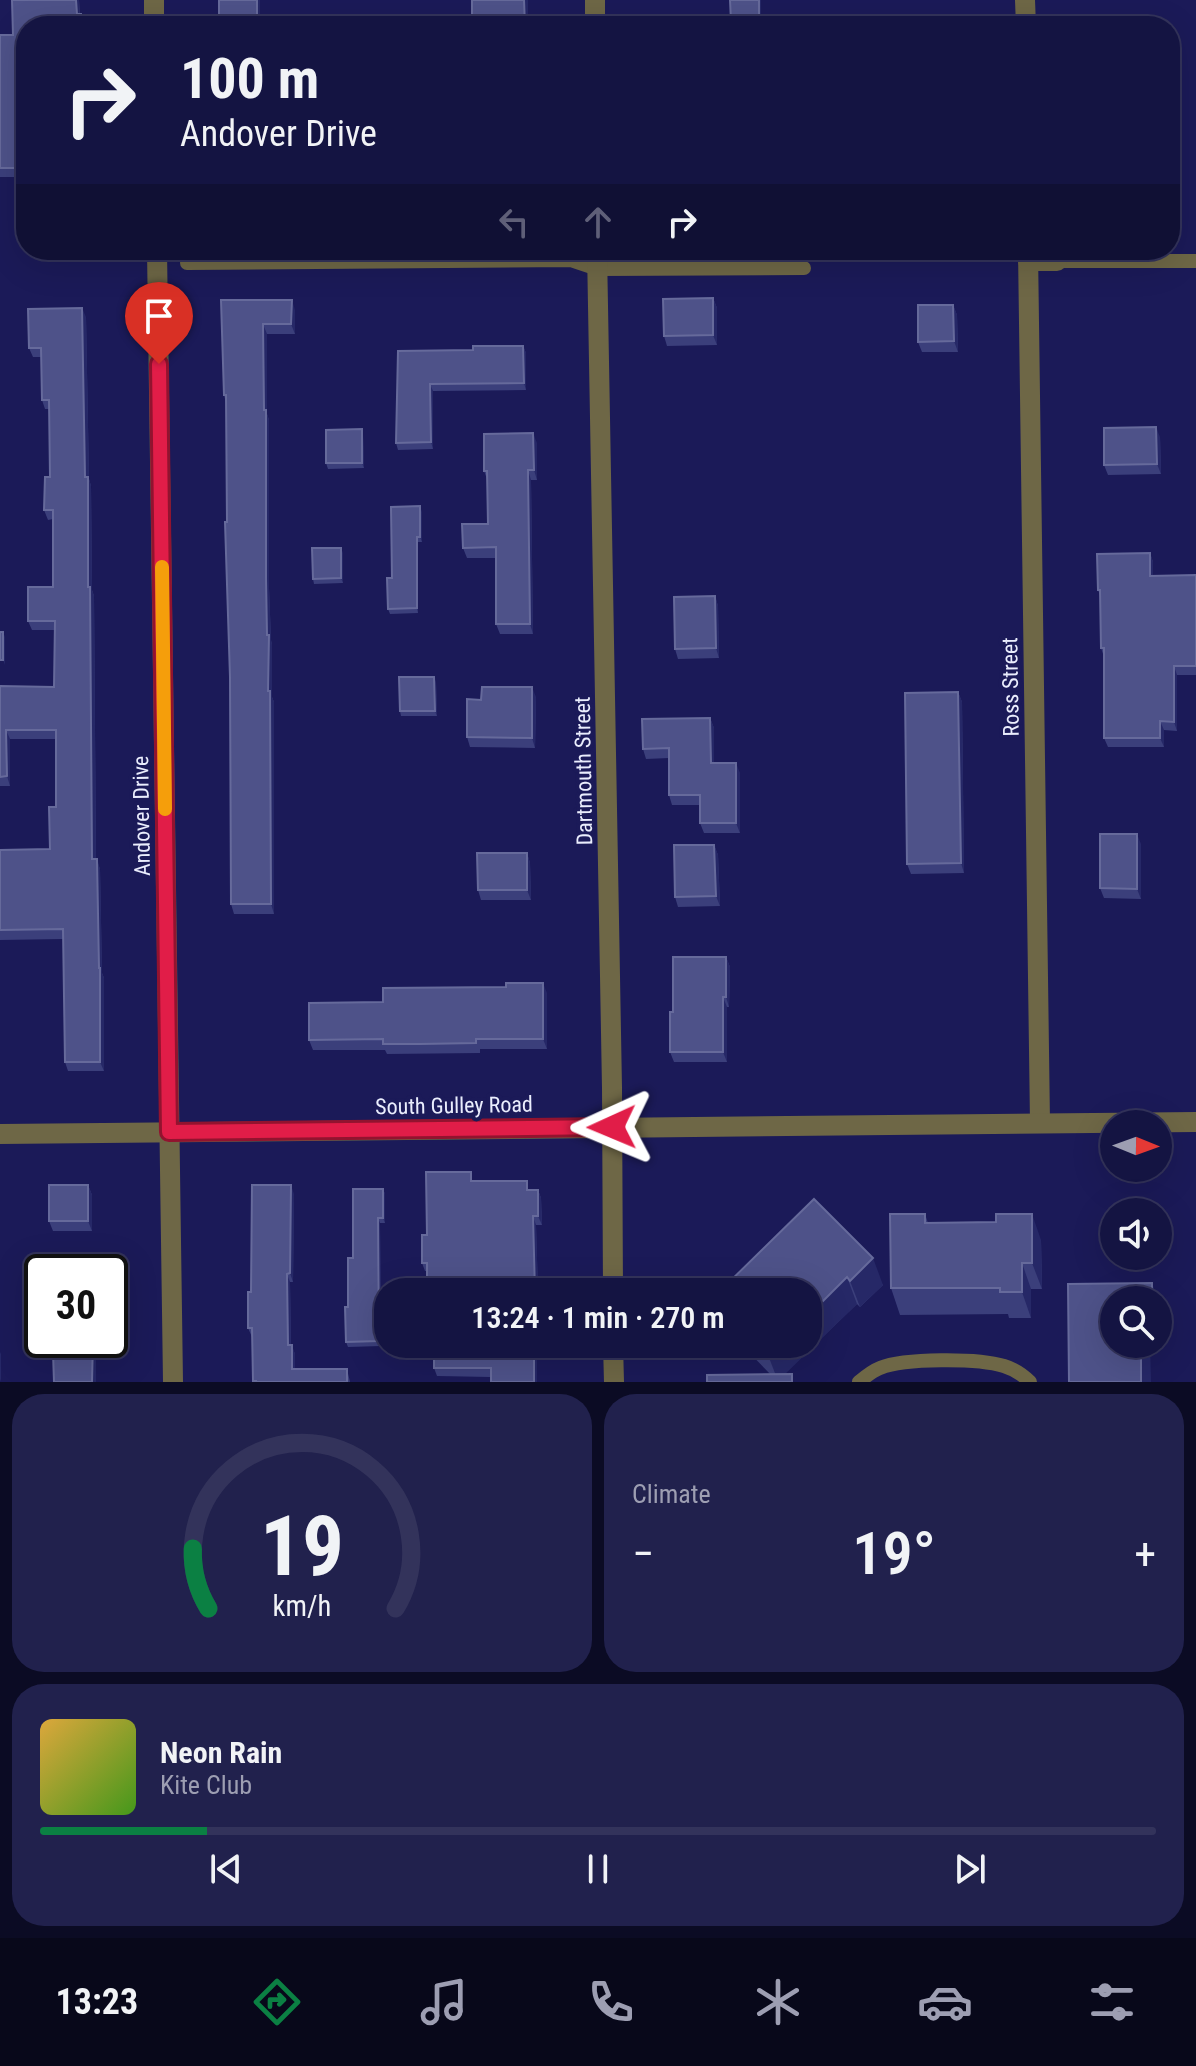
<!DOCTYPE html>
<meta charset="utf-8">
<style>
:root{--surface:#141442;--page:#21214d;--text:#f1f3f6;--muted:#9d9eb2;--line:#33335b;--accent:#0b8043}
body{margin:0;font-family:"Roboto Condensed",sans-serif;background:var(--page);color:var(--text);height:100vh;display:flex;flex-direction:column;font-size:30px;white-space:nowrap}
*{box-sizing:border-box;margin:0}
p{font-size:26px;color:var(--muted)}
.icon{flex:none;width:44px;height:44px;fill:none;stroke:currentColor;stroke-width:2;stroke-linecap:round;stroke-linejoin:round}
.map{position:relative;height:1382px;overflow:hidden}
.panel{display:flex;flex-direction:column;gap:12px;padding:12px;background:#0b0b24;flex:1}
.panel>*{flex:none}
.hud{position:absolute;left:16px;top:16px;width:1164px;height:244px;border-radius:32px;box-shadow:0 8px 32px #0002,0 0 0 2px var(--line);background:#141442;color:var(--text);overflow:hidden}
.needle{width:52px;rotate:91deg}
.controls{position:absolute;left:1100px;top:1110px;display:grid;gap:16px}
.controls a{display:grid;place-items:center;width:72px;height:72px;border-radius:50%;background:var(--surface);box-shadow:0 8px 32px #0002,0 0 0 2px var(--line);font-size:40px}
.speed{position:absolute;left:24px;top:1254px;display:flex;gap:16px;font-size:40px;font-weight:700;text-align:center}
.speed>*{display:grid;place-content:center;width:104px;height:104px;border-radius:50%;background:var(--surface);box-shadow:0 8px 32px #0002,0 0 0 2px var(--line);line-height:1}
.speed .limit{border:4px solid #111;border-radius:12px;background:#fff;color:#111}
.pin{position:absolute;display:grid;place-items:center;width:68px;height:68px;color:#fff;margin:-82px -34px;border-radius:50% 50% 50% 0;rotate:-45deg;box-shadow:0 0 8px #0007}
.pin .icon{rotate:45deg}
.me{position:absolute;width:88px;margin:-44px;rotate:269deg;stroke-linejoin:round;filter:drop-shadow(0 0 6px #0008)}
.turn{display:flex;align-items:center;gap:28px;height:168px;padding:0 32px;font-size:36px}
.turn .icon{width:104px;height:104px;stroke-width:2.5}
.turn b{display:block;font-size:56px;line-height:68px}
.lanes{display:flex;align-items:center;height:76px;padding:0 32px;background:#0003;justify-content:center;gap:40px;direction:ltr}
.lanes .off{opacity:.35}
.big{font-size:60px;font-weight:600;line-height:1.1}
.panel .widget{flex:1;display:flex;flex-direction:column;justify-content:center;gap:12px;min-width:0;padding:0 28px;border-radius:32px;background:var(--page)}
.panel .dial{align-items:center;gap:0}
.dial svg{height:208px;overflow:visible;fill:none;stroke:var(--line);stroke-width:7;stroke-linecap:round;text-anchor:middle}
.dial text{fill:var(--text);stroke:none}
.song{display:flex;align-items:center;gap:24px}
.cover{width:96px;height:96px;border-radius:12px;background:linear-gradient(135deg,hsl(40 70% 55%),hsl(100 70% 35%))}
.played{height:8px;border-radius:4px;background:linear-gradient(90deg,var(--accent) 15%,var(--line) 15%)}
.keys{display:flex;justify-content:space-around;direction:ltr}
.heat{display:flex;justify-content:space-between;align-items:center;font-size:44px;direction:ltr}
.panel .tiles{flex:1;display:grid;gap:12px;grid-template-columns:1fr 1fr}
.widget:last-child{grid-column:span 2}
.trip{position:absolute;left:374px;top:1278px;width:448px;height:80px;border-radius:32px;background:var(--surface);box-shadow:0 8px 32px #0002,0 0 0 2px var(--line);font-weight:600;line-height:80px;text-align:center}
.tab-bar{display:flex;height:128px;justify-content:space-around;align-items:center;background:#08081a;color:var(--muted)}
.tab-bar .icon{width:56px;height:56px}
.tab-bar .selected{color:var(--accent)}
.tab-bar b{font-size:36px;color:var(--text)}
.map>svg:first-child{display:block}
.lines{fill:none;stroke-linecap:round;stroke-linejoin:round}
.service{stroke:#6e6746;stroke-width:14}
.minor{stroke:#6e6746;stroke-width:20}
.wall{fill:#3b3f7b}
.shaded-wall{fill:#262867}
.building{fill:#4e5289;stroke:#666a9b;stroke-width:2}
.route-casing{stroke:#92132f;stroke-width:20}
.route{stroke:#e11d48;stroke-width:14}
.slow{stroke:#f59e0b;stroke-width:14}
.labels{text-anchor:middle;stroke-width:8;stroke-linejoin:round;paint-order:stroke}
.street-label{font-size:22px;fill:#eaedfd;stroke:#1b1a58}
</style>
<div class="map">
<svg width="1196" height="1382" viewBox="0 0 1196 1382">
<rect width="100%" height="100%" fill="#1b1a58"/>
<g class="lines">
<g class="service">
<polyline points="1057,261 1196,261"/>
<polyline points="187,263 571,260 598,269 804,268"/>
<path d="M859,1382C865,1377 872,1371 880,1368C904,1358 978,1358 1004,1366C1014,1369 1023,1375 1030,1382"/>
</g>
<g class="minor">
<polyline points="154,0 154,26"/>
<polyline points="595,0 595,26"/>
<polyline points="1025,0 1026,26"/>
<polyline points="157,250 173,1382"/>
<polyline points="597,250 612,1088 613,1292"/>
<polyline points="1028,250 1040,1123"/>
<polyline points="1028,261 1057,261"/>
<polyline points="0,1134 1196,1122"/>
<polyline points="613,1344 614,1382"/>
</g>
</g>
<g class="wall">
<polygon points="12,0 79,0 80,14 81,14 84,23 84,26 26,26 26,177 0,177 0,35 13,35"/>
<polygon points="761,0 761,26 732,26 731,22"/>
<polygon points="713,298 717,308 717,345 667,346 664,336"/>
<polygon points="221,300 295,310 295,334 267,334 267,414 269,420 269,588 271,640 272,645 272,697 274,702 274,914 234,914 231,904 230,677 226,403 224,395"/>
<polygon points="953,305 957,315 958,352 922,352 918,342"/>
<polygon points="86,317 89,479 91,486 92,590 94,596 96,859 100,869 102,973 104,978 104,1071 68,1071 65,1062 63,939 0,940 0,850 50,849 56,807 56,739 10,739 10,786 0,786 0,686 54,687 54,630 32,630 28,621 53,587 53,519 48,520 44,510 50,477 49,409 45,409 42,400 41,357 33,357 29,348"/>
<polygon points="523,346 526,353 526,390 433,391 433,449 398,450 396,443 398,351 473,350"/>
<polygon points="362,429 363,434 364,468 328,469 326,463"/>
<polygon points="1160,437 1161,474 1108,475 1104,465"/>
<polygon points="537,443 537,480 531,480 533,634 500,634 496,624 496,558 467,558 463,548 488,524 487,479 484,471"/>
<polygon points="422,512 422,542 418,542 418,613 390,614 388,609 392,578"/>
<polygon points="343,553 343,583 314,584 313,579"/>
<polygon points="1150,553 1153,562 1153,575 1196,575 1196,675 1177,675 1177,731 1164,730 1164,747 1108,747 1104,738 1104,657 1101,648 1101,598 1098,590"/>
<polygon points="715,596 718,606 719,658 678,659 675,649"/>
<polygon points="436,682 437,716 401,716 400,711"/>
<polygon points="958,692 962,702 964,873 911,874 907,864"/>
<polygon points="536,697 535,748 470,747 467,737 481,700"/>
<polygon points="710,718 714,728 714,763 740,773 740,833 704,833 700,823 700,805 672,805 669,795 669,758 646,759 643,749"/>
<polygon points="1141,844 1141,899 1104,898 1100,888"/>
<polygon points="714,845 718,855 720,906 678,907 675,897"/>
<polygon points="527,853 530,863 531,900 481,900 478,890"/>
<polygon points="726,957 730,967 729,1007 727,1007 727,1062 674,1062 670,1052 673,1012"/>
<polygon points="547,993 547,1049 480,1049 480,1053 387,1054 385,1050 313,1050 309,1040 383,1002"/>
<polygon points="474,1181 530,1190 538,1190 541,1198 542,1225 536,1225 538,1292 427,1292 427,1271 425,1271 422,1263 427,1235"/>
<polygon points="88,1185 92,1195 92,1231 53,1231 49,1221"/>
<polygon points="383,1189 385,1194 385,1223 380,1223 381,1346 348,1347 346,1342 353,1258"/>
<polygon points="294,1194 293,1282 290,1282 291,1345 295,1354 295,1369 347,1369 350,1382 253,1382 252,1337 248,1328 251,1292"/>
<polygon points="814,1199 883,1285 860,1307 857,1304 784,1374 771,1375 741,1344 808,1344"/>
<polygon points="925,1214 928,1223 1041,1240 1042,1289 1031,1289 1031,1318 1009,1318 1008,1314 900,1315 891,1288"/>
<polygon points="1158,1301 1161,1310 1162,1344 1114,1344 1158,1344"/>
<polygon points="58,1340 101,1340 101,1347 58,1353"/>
<polygon points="434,1344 537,1344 537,1382 491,1377 437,1376 434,1368"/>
</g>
<g class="shaded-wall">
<polygon points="76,0 79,0 80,23 77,14"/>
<polygon points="257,0 260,0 260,26 257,20"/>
<polygon points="524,0 528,0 528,26 525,26"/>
<polygon points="759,0 761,0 761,26 759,21"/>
<polygon points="713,298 717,308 717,345 713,335"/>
<polygon points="292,300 295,310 295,334 291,324"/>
<polygon points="953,305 957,315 958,352 954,341"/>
<polygon points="82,308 86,317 89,479 91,486 92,590 94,596 96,869 92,859"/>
<polygon points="263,324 267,334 267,414 269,420 269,588 271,640 272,645 272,697 274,702 274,914 271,904"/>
<polygon points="523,346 526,353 526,390 524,383"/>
<polygon points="430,384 433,391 433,449 431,442"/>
<polygon points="1156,427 1160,437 1161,474 1157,464"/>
<polygon points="362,429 363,434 364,468 362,463"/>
<polygon points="533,433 537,443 537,480 534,470"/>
<polygon points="528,470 531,480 533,634 530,624"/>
<polygon points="420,506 422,512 422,542 420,537"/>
<polygon points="417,537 418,542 418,613 417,608"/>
<polygon points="341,548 343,553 343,583 341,578"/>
<polygon points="1150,553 1153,562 1153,585 1150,576"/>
<polygon points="715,596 718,606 719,658 716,648"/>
<polygon points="3,632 5,637 5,665 3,660"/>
<polygon points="1174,666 1177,675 1177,731 1174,722"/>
<polygon points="434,677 436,682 437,716 435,711"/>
<polygon points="532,687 536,697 535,748 532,738"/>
<polygon points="958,692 962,702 964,873 961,863"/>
<polygon points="710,718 714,728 714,773 711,763"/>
<polygon points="1160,721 1164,730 1164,747 1160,738"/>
<polygon points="6,730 10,739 10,786 7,776"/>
<polygon points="736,763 740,773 740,833 736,823"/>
<polygon points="1137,834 1141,844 1141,899 1137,889"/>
<polygon points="714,845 718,855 720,906 716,896"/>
<polygon points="527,853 530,863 531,900 527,890"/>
<polygon points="97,859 100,869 102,973 104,978 104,1071 100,1062"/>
<polygon points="726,957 730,967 729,1007 726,997"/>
<polygon points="543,983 547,993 547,1049 543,1039"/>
<polygon points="723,997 727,1007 727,1062 723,1052"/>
<polygon points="88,1185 92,1195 92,1231 88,1221"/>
<polygon points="291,1185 294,1194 293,1282 290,1273"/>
<polygon points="383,1189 385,1194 385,1223 383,1218"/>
<polygon points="538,1190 541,1198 542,1225 538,1216"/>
<polygon points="1032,1214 1041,1240 1042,1289 1032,1263"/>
<polygon points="533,1216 536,1225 538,1292 535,1292"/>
<polygon points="378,1218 380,1223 381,1346 379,1341"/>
<polygon points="873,1258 883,1285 860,1307 850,1281"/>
<polygon points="1022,1263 1031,1289 1031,1318 1022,1292"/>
<polygon points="287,1274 290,1282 291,1354 288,1345"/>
<polygon points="847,1277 857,1304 778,1381 768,1355 779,1344 808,1344 808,1316"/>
<polygon points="1152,1283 1158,1300 1152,1300"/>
<polygon points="1158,1301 1161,1310 1162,1344 1158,1334"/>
<polygon points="93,1340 96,1347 96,1382 92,1382"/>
<rect x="534" y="1344" width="3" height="38"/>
<polygon points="1141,1344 1150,1344 1151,1382 1141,1382"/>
<polygon points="292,1345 295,1354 295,1378 292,1369"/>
<polygon points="0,1352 1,1354 1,1382 0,1379"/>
</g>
<g class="building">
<polygon points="12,0 76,0 77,14 81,14 81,26 26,26 26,168 0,168 0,35 13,35"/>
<polygon points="219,0 257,0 257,20 275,20 275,26 219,26"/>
<polygon points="472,0 524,0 525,26 472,26"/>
<polygon points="730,0 759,0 759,21 731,22"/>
<polygon points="704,17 704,26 636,26 635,18"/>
<polygon points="713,298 713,335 664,336 663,299"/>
<polygon points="221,300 292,300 291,324 263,324 264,410 266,410 266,578 267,635 269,635 268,691 270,691 271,904 231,904 230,677 225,522 227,522 226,395 224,395"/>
<polygon points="918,305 953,305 954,341 918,342"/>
<polygon points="82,308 85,477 88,477 88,587 90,587 92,859 97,859 99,968 100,968 100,1062 65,1062 63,929 0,930 0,850 50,849 49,807 56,807 56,730 6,730 7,776 0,777 0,686 54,687 55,621 28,621 28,587 53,587 53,510 44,510 45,477 50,477 49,400 42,400 41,348 29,348 28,309"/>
<polygon points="473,346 523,346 524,383 430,384 431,442 396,443 398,351 473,350"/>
<polygon points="1156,427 1157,464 1104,465 1104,428"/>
<polygon points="362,429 362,463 326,463 326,430"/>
<polygon points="533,433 534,470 528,470 530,624 496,624 496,547 463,548 462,524 488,524 487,471 484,471 484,434"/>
<polygon points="420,506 420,537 417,537 417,608 388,609 387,578 392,578 391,507"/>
<polygon points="312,548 341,548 341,578 313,579"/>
<polygon points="1150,553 1150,576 1196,575 1196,666 1174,666 1174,722 1160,721 1160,738 1104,738 1104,648 1101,648 1100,590 1098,590 1097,554"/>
<polygon points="715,596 716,648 675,649 674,597"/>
<rect x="0" y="632" width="3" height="28"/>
<polygon points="399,677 434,677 435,711 400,711"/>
<polygon points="482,687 532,687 532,738 467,737 467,699 481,700"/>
<polygon points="958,692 961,863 907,864 905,693"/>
<polygon points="710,718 711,763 736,763 736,823 700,823 700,795 669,795 669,748 643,749 642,719"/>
<polygon points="1100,834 1137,834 1137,889 1100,888"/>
<polygon points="674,845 714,845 716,896 675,897"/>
<polygon points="477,853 527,853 527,890 478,890"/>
<polygon points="673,957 726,957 726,997 723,997 723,1052 670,1052 670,1012 673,1012"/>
<polygon points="506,983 543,983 543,1039 476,1039 476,1043 420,1044 383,1044 383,1039 309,1040 309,1003 383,1002 383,988 506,987"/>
<polygon points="426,1172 471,1172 471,1181 527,1181 527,1190 538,1190 538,1216 533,1216 535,1292 427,1292 427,1263 422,1263 422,1235 427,1235"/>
<rect x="49" y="1185" width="39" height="36"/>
<polygon points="252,1185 291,1185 290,1273 287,1274 288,1345 292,1345 292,1369 347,1369 347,1382 256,1382 256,1381 253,1381 252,1328 248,1328 248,1292 251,1292"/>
<polygon points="353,1189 383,1189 383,1218 378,1218 379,1341 346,1342 345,1307 348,1307 348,1258 353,1258"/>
<polygon points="814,1199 873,1258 850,1281 847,1277 808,1316 808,1292 719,1292"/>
<polygon points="890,1214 925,1214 925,1223 996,1222 996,1214 1032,1214 1032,1263 1022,1263 1022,1292 1000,1292 1000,1288 891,1288"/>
<polygon points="1152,1283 1152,1300 1114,1300 1114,1344 1141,1344 1141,1382 1069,1382 1068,1284"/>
<polygon points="58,1340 93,1340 92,1382 54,1382 53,1353 58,1353"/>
<polygon points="434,1344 534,1344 534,1382 491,1382 491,1368 434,1368"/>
<polygon points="758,1344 779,1344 768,1355"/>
<polygon points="792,1374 792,1382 707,1382 707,1375"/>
</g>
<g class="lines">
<defs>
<polyline id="route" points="159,364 169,1132 612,1127"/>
</defs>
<use href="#route" class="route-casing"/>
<use href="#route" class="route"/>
<polyline class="slow" points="162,567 165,809"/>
</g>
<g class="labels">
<g class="street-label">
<text transform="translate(1010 687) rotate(-91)" y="8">Ross Street</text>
<text transform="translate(583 771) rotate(-91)" y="8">Dartmouth Street</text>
<text transform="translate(141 816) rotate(-91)" y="8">Andover Drive</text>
<text transform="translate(454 1105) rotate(-1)" y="8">South Gulley Road</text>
</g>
</g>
</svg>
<div class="controls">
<a><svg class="needle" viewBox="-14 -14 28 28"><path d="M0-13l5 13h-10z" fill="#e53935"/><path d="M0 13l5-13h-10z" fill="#9d9eb2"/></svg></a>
<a><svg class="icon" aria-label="sound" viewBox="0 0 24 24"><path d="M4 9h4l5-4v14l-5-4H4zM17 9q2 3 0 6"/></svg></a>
<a><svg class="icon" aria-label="search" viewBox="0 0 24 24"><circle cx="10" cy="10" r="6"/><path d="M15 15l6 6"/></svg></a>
</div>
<div class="speed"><div class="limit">30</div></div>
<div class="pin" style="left:159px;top:364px;background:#d93025"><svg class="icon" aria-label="arrive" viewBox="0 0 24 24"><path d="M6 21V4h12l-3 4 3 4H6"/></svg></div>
<svg class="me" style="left:612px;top:1127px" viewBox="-20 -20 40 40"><path d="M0-17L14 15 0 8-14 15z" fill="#e11d48" stroke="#fff" stroke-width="4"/></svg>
<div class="trip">13:24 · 1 min · 270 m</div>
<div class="hud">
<div class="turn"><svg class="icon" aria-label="right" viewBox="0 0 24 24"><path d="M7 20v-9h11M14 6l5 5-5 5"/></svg><div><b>100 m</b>Andover Drive</div></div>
<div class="lanes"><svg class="icon off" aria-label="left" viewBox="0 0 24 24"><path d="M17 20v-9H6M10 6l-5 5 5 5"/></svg><svg class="icon off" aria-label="ahead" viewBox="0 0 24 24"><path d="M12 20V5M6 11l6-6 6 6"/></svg><svg class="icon" aria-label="right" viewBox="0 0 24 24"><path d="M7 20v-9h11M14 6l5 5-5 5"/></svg></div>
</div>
</div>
<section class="panel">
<div class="tiles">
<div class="widget dial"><svg viewBox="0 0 100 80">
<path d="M14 69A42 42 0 1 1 86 69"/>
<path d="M14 69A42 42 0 0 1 8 46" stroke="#0b8043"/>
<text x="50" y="56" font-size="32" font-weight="700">19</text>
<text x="50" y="72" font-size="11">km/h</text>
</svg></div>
<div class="widget"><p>Climate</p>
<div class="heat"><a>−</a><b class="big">19°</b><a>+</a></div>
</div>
<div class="widget">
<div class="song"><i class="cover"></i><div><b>Neon Rain</b><p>Kite Club</p></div></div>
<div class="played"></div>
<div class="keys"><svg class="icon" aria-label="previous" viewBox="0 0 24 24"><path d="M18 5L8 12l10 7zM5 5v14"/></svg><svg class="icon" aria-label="pause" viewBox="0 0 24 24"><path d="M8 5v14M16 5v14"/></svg><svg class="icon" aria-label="next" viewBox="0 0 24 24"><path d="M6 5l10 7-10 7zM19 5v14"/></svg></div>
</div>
</div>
</section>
<nav class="tab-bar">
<b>13:23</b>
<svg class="icon selected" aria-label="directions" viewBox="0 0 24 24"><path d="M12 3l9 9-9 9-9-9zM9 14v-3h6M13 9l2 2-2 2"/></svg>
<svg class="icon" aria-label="music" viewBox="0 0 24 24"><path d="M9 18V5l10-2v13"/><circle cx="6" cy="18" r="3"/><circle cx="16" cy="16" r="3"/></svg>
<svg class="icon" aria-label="phone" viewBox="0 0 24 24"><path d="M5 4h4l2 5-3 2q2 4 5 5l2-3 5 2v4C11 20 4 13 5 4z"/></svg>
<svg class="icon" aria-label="climate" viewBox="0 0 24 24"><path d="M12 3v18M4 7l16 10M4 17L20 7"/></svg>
<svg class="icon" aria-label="car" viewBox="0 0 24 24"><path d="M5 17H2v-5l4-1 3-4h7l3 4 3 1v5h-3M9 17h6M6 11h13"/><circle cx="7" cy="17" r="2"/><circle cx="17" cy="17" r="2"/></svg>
<svg class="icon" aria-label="filters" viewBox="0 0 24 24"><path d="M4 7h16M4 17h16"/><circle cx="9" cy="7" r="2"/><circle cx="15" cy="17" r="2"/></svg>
</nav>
